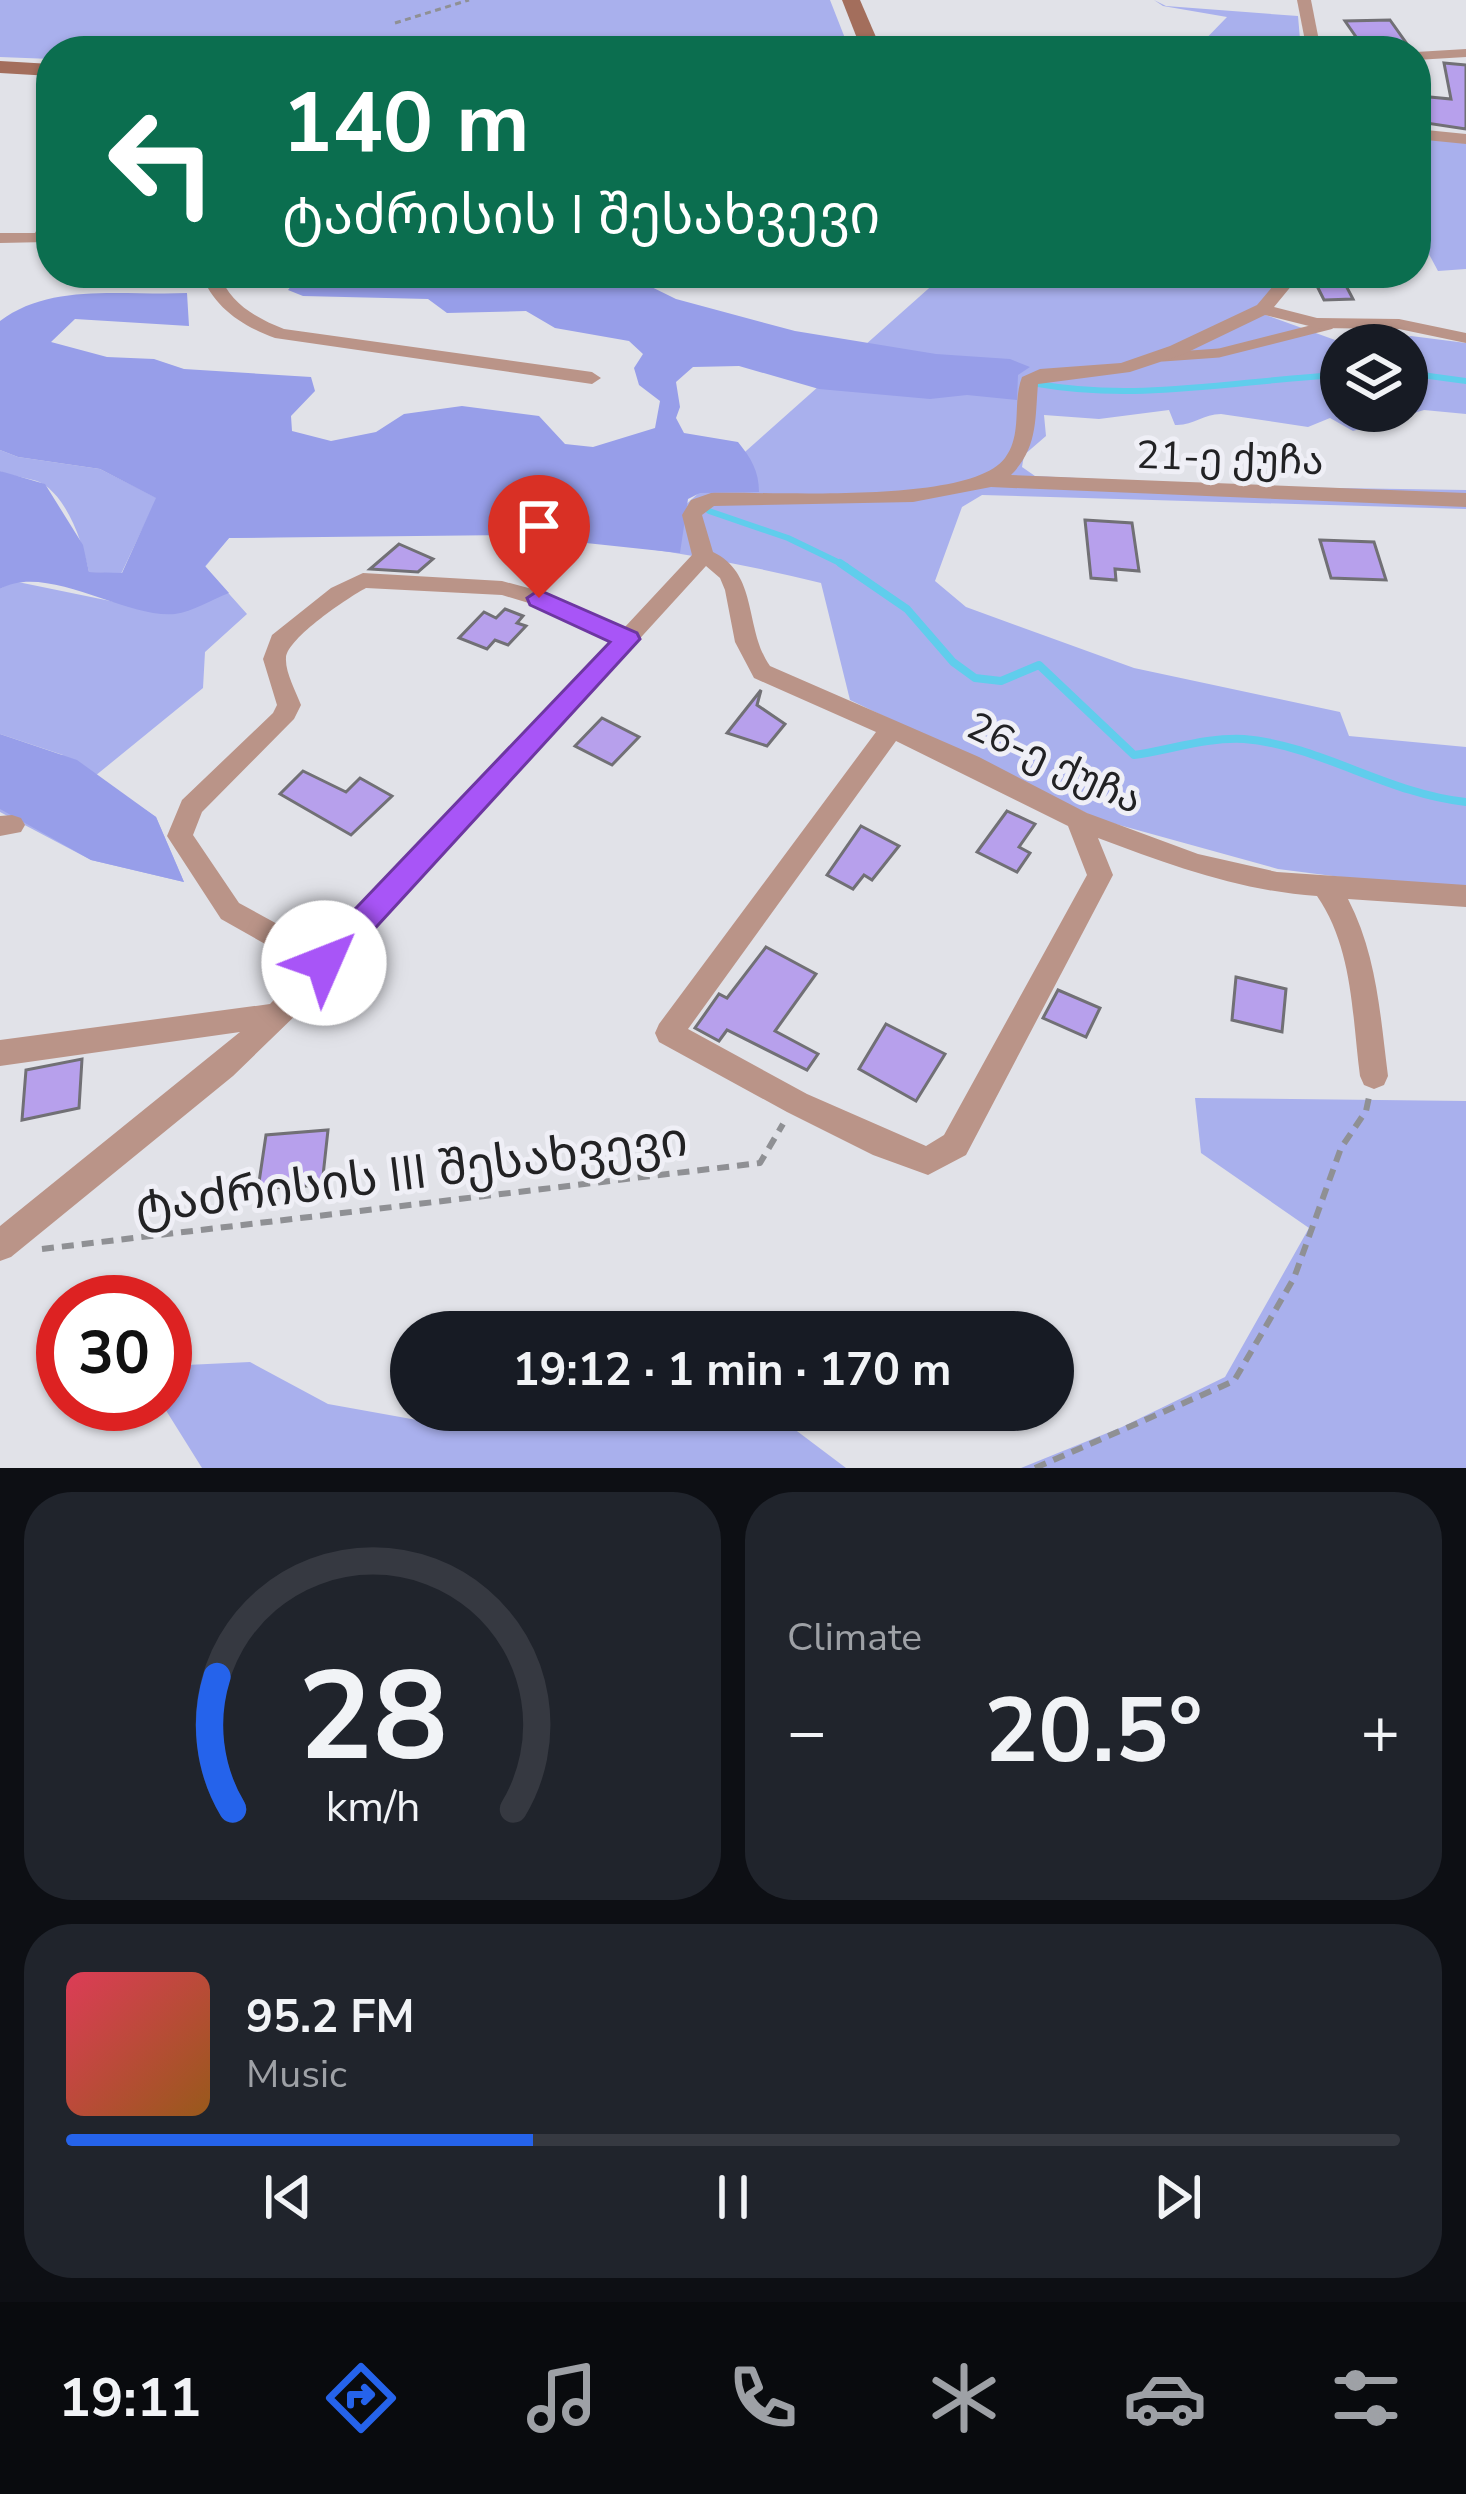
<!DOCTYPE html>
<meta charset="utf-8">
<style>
:root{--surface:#171b24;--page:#20242c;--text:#f1f3f6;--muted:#9ea1a6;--line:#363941;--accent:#2563eb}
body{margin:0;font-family:"Nunito Sans","Noto Sans Georgian",sans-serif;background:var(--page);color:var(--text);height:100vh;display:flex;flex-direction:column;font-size:45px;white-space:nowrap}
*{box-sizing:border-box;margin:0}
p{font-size:39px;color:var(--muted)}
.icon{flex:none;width:66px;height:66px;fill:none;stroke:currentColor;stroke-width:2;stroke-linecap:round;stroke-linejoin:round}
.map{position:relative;height:1468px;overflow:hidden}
.side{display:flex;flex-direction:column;gap:24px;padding:24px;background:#0d0f14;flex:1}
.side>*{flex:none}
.top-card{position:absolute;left:36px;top:36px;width:1395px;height:252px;border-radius:48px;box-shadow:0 3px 9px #0004;background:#0b6e4f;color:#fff;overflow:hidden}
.buttons{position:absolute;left:1320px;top:324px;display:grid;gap:24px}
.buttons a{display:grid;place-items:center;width:108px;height:108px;border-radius:50%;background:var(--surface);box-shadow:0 3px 9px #0004;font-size:60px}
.speed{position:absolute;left:36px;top:1275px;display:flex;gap:24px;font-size:60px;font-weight:700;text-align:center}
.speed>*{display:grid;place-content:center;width:156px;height:156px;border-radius:50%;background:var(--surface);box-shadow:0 3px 9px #0004;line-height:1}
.speed .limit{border:18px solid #d22;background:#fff;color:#111}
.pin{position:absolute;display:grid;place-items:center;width:102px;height:102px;color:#fff;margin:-123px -51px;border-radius:50% 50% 50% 0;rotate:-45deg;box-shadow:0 0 12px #0007}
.pin .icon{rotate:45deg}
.me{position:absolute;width:132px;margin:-66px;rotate:46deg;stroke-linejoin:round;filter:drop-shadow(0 0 9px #0008)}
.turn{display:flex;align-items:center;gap:42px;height:252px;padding:0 48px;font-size:54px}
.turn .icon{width:156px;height:156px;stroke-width:2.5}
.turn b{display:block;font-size:84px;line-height:102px}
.big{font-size:90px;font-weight:700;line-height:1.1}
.side .tile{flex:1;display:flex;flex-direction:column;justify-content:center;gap:18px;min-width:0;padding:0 42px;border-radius:48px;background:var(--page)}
.side .dial{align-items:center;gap:0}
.dial svg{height:312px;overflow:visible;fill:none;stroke:var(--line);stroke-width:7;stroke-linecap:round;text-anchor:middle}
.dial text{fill:var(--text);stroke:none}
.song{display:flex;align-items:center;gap:36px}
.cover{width:144px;height:144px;border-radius:18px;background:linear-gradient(135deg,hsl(350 70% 55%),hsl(30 70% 35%))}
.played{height:12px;border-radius:6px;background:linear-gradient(90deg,var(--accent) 35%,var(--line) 35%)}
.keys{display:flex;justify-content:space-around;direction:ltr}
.heat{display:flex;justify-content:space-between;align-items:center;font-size:66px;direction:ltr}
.side .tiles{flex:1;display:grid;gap:24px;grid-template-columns:1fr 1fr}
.tile:last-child{grid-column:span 2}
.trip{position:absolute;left:390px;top:1311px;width:684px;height:120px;border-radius:60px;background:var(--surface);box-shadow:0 3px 9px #0004;font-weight:700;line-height:120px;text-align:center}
.dock{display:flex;height:192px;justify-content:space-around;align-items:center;background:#090b0e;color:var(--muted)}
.dock .icon{width:84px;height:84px}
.dock .current{color:var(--accent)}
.dock b{font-size:54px;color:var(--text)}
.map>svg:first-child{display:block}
.green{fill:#a9b0ed}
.forest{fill:#979ee9}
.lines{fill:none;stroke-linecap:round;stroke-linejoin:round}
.stream-far1{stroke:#60cdec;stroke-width:6}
.stream{stroke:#60cdec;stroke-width:8}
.building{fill:#b7a0ec;stroke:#717075;stroke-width:3}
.path-far1{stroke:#8f9094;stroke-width:3;stroke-dasharray:6 4.5;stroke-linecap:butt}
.path{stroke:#8f9094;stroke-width:6;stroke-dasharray:12 8;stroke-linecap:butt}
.lane{stroke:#ba9488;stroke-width:9}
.street{fill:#ba9488;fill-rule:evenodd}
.secondary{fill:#a36e5c;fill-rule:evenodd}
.route{fill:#a855f7;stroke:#6d37a1;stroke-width:3}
.labels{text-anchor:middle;stroke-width:10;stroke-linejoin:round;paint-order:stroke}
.street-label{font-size:39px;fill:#222224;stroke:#efeff6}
.near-street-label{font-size:48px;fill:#222224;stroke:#efeff6}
</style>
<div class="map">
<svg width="1466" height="1468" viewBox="0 0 1466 1468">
<rect width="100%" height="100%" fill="#e1e2e8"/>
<g class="green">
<polygon points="0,0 830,0 850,51 51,51 51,59 0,57"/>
<polygon points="1154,0 1166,6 1298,16 1301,51 1194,51 1227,17 1163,6"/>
<polygon points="1416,137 1466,143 1466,269 1438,271 1416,230"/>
<path d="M946,273H1300L1263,314L1349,345H1341V411H1407V345H1361L1411,336L1466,343V414L1424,410L1353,431L1330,418L1308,427L1221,414C1203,414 1193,426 1175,425L1169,410L1099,419L1044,415L1046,436L1024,455L1022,467L1035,476L1263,487L1466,490V509L982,495L962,507L935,581L966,607L1134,668L1340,712L1349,736L1466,747V893L1278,869L1101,820L850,700L821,583C720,558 617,541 513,535C419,530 323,537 229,538L205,567L247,614L205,652L203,688L95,776L156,817L184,882L91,860L0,812V759L63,755L0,734V589L13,581L164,612L220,532L683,507Z"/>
<path d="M0,450L18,457L100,469L157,498L121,574L89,572C83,545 70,504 46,486C35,477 13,478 0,471Z"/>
<polygon points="1195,1098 1466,1101 1466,1468 1021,1468 1122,1427 1225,1377 1309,1228 1201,1153"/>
<polygon points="250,1362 328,1404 467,1429 584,1430 691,1410 769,1410 846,1468 202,1468 162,1404 165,1366"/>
</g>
<g class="forest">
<path d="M302,273H623L676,299L795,331L936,354L1010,359L1030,367L1018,375L1017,400L967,395L930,399L819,389L739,366L693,367L676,382L680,407L676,418L684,433L738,442C751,458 759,471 759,492L700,493L688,499L680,553L511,535L229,538L205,566L229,593C213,599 192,612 175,614C126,619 46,562 0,589V471L45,484L83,545L89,572L122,573L156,498L100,469L18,457L0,450V321C51,282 124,296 187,293L189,326L75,319L51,342L107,357L154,359L184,369L311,377L315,391L291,416L292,431L331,441L376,432L404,414L462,406L539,416L565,444L593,447L655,428L660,401L639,385L634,368L643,354L629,341L555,328L526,311L447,313L428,299L303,296L288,290Z"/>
<polygon points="0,734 77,760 156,817 184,882 91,860 0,809"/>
</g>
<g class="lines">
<g class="stream-far1">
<polyline points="1407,373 1466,381"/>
<path d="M1038,384C1140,402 1239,380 1341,375"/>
<polyline points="709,511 788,538 846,566"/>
</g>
<path class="stream" d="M840,563L907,609L953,662L975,678L1001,681L1039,665L1134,755C1170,750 1207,737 1244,739C1319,745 1388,794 1466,802"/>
</g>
<g class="building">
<polygon points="1390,20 1407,44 1361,44 1345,21"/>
<polygon points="1444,63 1466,65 1466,129 1426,123 1419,96 1451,99"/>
<polygon points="1313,278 1342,278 1353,299 1324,300"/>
<polygon points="1085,520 1132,523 1139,571 1115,569 1116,580 1091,578"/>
<polygon points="1320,540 1374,542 1386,580 1331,578"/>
<polygon points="399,544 433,559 418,572 370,569"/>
<polygon points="505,609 523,616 517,623 526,626 508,645 495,640 487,649 459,638 484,612 496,618"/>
<polygon points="761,690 757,705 785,724 767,746 727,733"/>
<polygon points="602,718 639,737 612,765 575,746"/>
<polygon points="303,771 346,792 360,778 392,796 351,835 280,794"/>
<polygon points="1007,811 1035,824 1019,847 1030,853 1017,872 977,852"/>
<polygon points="861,826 899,846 872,880 864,875 853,889 827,875"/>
<polygon points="766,947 816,974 775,1031 818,1054 807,1070 727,1030 719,1041 695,1028 719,994 727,998"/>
<polygon points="1236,977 1286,989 1282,1032 1232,1020"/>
<polygon points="1058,990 1100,1008 1086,1037 1043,1018"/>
<polygon points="886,1024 945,1054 916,1101 859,1069"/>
<polygon points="82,1059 79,1108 22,1120 26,1070"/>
<polygon points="328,1130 322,1185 258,1189 266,1135"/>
</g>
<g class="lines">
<polyline class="path-far1" points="395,23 469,0"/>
<g class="path">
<polyline points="42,1249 760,1163 783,1124"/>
<polyline points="1035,1468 1234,1381 1294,1278 1341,1148 1366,1111 1369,1097"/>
</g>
<polyline class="lane" points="1163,357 1219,353 1330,325"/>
<g class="street">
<polygon points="1297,0 1311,0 1321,51 1307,51"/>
<polygon points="1466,49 1466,57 1416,60 1416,52"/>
<polygon points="1416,129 1466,134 1466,144 1416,139"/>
<polygon points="51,214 51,235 47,242 0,243 0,233 35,233 45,215"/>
<path d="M201,273H219C229,303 256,318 284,329L592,372L601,378L592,384L275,338C242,326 213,307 201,273Z"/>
<path d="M1284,273H1302L1274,307L1317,318L1399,319L1466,333V343L1399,329L1317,328L1265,315L1184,354L1130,372L1038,384C1035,419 1038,448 1011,475L1466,493V507L991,487L913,502L714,506L702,515L713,552C759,574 744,629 770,666L979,757L1087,813L1198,854L1277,872L1466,885V907L1348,899C1377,955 1380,1014 1388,1076L1384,1085L1374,1089L1364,1085L1360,1076C1352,1015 1353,948 1317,896C1240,891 1170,865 1098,838L1113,875L966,1155L928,1175L873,1155L787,1112L659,1042L655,1033L659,1024L876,732L754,678L735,642L725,590L720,578L706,566L302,1009L233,1076L11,1257L0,1261V1226L240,1032L0,1066V1040L270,1004L306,967L221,919L167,836L182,800L273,713L277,705L263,659L272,635L331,588L363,573L502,581L547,593L624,628L692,555L682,515L691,500L711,493C771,491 970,505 1005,458C1023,434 1012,403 1022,377L1040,369L1121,363L1170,346L1257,305ZM366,588L502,595L532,604L611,641L323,949L239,903L193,835L202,812L294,719L301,705C296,692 285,672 286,658C287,638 349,597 366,588ZM896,741L1068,826L1087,875L944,1135L926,1146L807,1094L688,1029Z"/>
<polygon points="12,815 21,818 25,825 21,832 0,836 0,816"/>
</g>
<g class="secondary">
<polygon points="842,0 860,0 882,51 862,51"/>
<polygon points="0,61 51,64 51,76 0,73"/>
</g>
</g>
<polygon class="route" points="539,590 637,633 640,639 335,972 324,976 313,972 308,963 313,953 610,642 530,605 527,598"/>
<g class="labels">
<g class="street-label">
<text transform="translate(1230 457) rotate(2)" y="14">21-ე ქუჩა</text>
<text transform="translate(1055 762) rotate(25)" y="14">26-ე ქუჩა</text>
</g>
<g class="near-street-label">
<text transform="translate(411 1172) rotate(-7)" y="17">ტაძრისის III შესახვევი</text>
</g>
</g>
</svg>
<div class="buttons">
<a><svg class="icon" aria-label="layers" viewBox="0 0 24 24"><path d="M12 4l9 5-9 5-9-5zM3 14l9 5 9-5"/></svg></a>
</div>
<div class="speed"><div class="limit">30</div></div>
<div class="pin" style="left:539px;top:598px;background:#d93025"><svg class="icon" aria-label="arrive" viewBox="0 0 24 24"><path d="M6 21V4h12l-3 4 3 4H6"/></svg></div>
<svg class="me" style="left:324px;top:963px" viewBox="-20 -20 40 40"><circle r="19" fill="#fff"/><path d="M0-13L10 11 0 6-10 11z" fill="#a855f7"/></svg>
<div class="trip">19:12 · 1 min · 170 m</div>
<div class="top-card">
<div class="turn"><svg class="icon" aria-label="left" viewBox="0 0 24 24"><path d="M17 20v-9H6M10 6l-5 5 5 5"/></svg><div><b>140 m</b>ტაძრისის I შესახვევი</div></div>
</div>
</div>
<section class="side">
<div class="tiles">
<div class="tile dial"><svg viewBox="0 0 100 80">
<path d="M14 69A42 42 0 1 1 86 69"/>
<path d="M14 69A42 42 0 0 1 10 35" stroke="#2563eb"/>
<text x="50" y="56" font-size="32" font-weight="700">28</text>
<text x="50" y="72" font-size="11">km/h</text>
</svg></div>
<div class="tile"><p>Climate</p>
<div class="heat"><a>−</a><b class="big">20.5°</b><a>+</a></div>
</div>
<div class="tile">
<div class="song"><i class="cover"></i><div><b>95.2 FM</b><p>Music</p></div></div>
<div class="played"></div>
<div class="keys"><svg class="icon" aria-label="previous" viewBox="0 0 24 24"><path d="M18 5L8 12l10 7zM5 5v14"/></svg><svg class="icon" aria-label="pause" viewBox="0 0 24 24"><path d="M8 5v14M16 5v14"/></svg><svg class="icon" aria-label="next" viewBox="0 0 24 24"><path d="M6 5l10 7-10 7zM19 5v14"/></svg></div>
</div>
</div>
</section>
<nav class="dock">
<b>19:11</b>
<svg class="icon current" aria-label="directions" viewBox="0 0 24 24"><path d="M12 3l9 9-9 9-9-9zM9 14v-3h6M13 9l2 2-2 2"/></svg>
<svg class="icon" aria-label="music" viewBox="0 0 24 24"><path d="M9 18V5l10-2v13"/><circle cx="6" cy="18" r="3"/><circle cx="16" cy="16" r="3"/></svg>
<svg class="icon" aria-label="phone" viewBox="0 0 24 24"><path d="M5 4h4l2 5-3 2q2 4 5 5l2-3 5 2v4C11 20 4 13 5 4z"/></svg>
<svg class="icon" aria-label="climate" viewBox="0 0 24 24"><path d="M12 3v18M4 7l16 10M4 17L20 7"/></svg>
<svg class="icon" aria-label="car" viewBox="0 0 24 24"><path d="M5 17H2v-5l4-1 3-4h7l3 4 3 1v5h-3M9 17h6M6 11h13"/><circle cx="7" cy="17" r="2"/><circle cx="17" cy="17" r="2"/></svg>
<svg class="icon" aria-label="filters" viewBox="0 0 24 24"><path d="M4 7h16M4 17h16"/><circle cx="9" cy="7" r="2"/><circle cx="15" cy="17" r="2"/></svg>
</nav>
